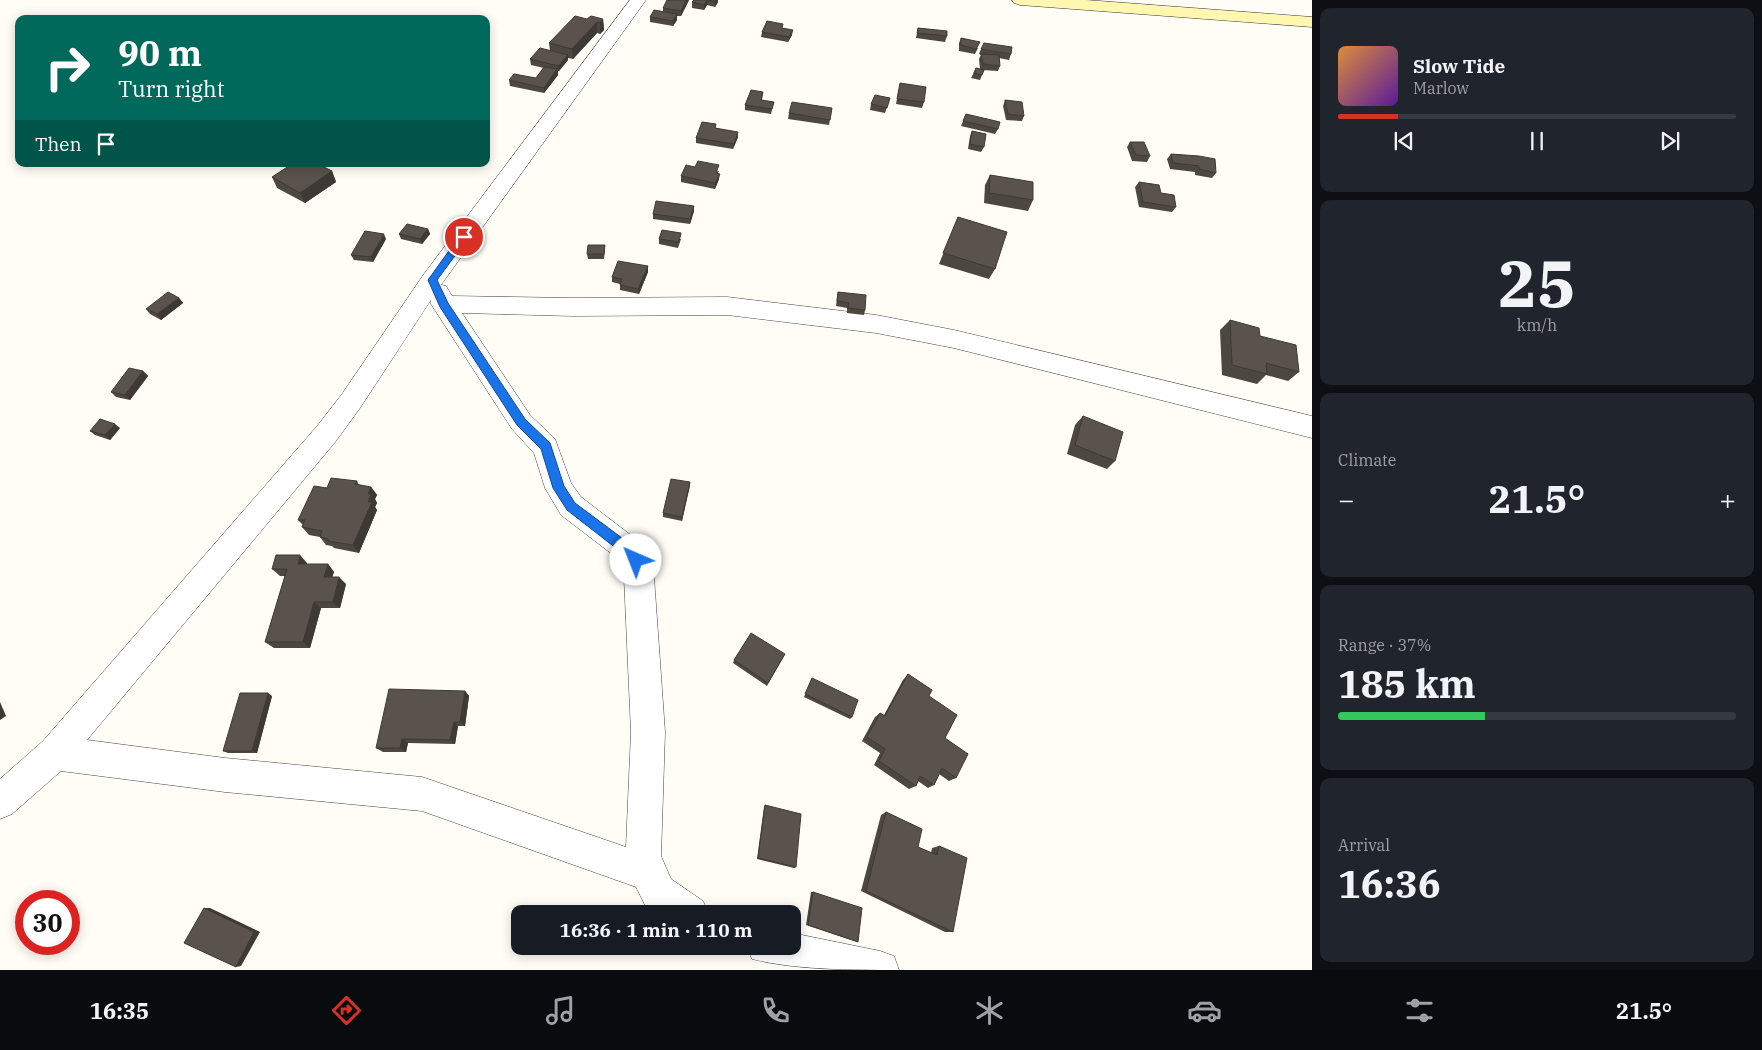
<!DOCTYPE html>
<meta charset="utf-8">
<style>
:root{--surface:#171b24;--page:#20242c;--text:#f1f3f6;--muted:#9ea1a6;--line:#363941;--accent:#d93025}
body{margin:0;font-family:"IBM Plex Serif",serif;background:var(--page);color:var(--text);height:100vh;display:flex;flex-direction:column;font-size:19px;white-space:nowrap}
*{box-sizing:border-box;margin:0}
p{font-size:16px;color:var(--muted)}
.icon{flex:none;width:28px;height:28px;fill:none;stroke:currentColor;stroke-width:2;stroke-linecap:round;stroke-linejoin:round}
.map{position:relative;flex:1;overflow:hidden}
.side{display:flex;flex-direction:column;gap:8px;padding:8px;background:#0d0f14;width:450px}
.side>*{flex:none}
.guide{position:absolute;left:15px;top:15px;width:475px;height:152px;border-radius:10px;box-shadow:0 2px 12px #0003;background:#00695c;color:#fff;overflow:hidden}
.speed{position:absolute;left:15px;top:890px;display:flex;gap:10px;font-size:25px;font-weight:700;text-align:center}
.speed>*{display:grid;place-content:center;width:65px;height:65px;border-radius:50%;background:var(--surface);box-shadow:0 2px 12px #0003;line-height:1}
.speed .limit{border:8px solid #d22;background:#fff;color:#111}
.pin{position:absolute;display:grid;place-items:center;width:42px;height:42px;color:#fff;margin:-21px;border:2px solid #fff;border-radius:50%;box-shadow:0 1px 5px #0007}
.me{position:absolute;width:55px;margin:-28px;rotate:316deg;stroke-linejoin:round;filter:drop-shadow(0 0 4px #0008)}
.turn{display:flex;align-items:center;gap:18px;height:105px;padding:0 20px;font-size:22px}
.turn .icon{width:65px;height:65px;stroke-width:2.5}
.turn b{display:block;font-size:35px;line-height:42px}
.then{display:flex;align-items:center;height:48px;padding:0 20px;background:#0003;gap:10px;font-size:19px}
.big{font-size:38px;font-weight:700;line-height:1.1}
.side .widget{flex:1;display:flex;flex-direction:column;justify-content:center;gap:8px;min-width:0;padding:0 18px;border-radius:10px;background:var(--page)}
.side .dial{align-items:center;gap:0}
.dial b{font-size:65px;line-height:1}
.song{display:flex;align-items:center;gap:15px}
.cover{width:60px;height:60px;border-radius:8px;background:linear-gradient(135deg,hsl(30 70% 55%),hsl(270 70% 35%))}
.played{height:5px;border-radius:2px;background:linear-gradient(90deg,var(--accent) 15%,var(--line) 15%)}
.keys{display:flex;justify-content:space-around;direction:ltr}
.heat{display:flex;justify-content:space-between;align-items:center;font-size:28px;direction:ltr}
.charge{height:8px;border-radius:4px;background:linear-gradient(90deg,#34c759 37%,var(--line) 0)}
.trip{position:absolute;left:511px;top:905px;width:290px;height:50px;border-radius:10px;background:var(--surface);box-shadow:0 2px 12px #0003;font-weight:700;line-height:50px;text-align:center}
.tab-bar{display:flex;height:80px;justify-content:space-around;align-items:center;background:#090b0e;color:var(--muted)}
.tab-bar .icon{width:35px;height:35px}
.tab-bar .active{color:var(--accent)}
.tab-bar b{font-size:22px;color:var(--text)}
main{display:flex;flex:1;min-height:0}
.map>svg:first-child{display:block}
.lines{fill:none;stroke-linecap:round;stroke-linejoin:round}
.minor-casing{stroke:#444;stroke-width:1}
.secondary-casing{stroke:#333;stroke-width:1}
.minor{fill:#fff;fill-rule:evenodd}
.secondary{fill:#fff6b0;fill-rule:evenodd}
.wall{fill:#4d4742}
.shaded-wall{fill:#3f3936}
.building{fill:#5a524d;stroke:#3f3936}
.route{fill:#1a73e8;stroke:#114b97}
</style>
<main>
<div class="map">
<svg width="1312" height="970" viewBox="0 0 1312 970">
<rect width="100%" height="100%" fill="#fffdf5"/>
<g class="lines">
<defs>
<g id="minor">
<path d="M630,0H646L441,285L446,286L452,296L573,298L727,297L876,315L954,330L1312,416V438L954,348L876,333L727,315L573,316L462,313L530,415L555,439L571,483L581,497L632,536L645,551L654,577L665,732L661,856L671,879L703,901L709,914H658L645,905L636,887L422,811L225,792L61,771L12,814L0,819V779L43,741L318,425L342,394L424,274ZM431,300V304L512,429L534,453L545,488L561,515L612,554L622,566L624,577L631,732L626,847L422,777L225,758L87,740L336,441L360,408Z"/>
<path d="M792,933L880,951L894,956L899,970C853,970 794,970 752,959L746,946H792Z"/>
</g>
<polygon id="secondary" points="1012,0 1086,0 1312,17 1312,27 1020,5 1014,3"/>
</defs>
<use href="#minor" class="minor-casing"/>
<use href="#secondary" class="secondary-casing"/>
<use href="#minor" class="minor"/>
<use href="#secondary" class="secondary"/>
</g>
<g class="wall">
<polygon points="689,0 681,16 677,16 677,20 673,26 650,22 650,17 663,12 663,8"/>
<polygon points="694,0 718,0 718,2 715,7 707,5 704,10 692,8 692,2"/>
<polygon points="587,19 603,19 604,30 600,34 597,33 573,59 568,58 568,60 559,71 558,71 558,75 544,93 510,86 509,80 536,78 544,68 531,65 530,59 550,51 549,43"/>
<polygon points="783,28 792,35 788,42 761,37 762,32"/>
<polygon points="918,28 947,36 945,42 916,38"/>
<polygon points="961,38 978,48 975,54 959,51 959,43"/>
<polygon points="981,49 1011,54 1009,60 999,58 1000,66 998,71 982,70 984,70 980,80 971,78 976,68 980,69 979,59 981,55 979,54"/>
<polygon points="900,83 924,102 922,108 896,104"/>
<polygon points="763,92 762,100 774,102 771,114 745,110 745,105"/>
<polygon points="890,98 885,113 870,110 871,104"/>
<polygon points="1005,100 1024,116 1022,121 1006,120 1003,106"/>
<polygon points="832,108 829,125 788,119 789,113"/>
<polygon points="966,114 998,129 995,134 961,126"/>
<polygon points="716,124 716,128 738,137 733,149 696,143 696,138"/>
<polygon points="972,131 984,147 981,152 968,149 970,136"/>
<polygon points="1130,142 1150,156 1147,162 1132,161 1127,147"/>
<polygon points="1171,154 1216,173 1212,178 1195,175 1195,172 1170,169 1167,159"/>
<polygon points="332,171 336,182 305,203 277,188 272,177"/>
<polygon points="719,171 718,173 719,179 715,189 681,182 681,176"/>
<polygon points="990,175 1033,200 1028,211 984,203 985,185"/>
<polygon points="1139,182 1161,193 1176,207 1172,212 1139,207 1135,187"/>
<polygon points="694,206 694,211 690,224 653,219 653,214"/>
<polygon points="958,217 995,269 989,279 939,264"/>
<polygon points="428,229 430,234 422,244 401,239 399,234"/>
<polygon points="386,239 373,262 354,260 351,255"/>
<polygon points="659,239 681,239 678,248 659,244"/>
<polygon points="605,250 604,259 588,259 587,254"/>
<polygon points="648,266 648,272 639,294 620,290 620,284 612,282 612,277"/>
<polygon points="838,292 865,310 864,315 847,313 847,308 836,306 837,297"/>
<polygon points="179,298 183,303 161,320 150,314 146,309"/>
<polygon points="1230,320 1260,336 1299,372 1288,381 1266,375 1257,384 1222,375 1220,330"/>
<polygon points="143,371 148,376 130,400 116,397 111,392"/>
<polygon points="1083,416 1115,461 1107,469 1067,454 1075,425"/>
<polygon points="120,428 110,440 95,435 90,431"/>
<polygon points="357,481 359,485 371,487 377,495 375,499 377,503 375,507 377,510 359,553 334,548 332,546 326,545 320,537 309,535 302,527 303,525 298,520 327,488"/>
<polygon points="690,482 682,521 663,517 663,513"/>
<polygon points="307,563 307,564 328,564 334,572 332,577 346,584 340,608 321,608 310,648 274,648 265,642 285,576 280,576 272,569"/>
<polygon points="785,654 767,686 733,663 734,660"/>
<polygon points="908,674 929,696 945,738 956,778 949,781 939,774 934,785 928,788 918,781 916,786 909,789 874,765 880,753 862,741 875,717 880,713 884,715 903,680"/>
<polygon points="812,678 852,717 850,719 804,697"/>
<polygon points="465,691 469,696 465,726 458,726 455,744 408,743 406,752 383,752 376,748"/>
<polygon points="272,696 257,753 228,753 223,751"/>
<polygon points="765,805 796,867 794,868 757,859 764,807"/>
<polygon points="886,812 918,847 931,853 932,848 939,846 953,932 945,932 861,891 881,815"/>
<polygon points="811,892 813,892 858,942 806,925"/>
</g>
<g class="shaded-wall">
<polygon points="686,0 689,0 681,16 681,11"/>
<polygon points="707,0 707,5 704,10 704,5"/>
<polygon points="716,0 718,0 718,2 715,7 715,2"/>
<polygon points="677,14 677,20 673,26 673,21"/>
<polygon points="603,19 604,30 600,34 600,23"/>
<polygon points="597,22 597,33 573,59 572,49"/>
<polygon points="793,30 792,35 788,42 789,37"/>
<polygon points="568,55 568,60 559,71 558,66"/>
<polygon points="557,69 558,75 544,93 544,88"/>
<polygon points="738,132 738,137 733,149 734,144"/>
<polygon points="332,171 336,182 305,203 300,193"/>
<polygon points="720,174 719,179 715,189 715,183"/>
<polygon points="694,206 694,211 690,224 690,219"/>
<polygon points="428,229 430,234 422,244 420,239"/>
<polygon points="384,234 386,239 373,262 371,257"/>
<polygon points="648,266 648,272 639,294 638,289"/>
<polygon points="179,298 183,303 161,320 157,314"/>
<polygon points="143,371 148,376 130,400 125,395"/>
<polygon points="115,424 120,428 110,440 105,435"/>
<polygon points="690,482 690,486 682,521 682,517"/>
<polygon points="371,487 377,495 375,499 377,503 375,507 377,510 359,553 353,545 368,502 368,494"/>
<polygon points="300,555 307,563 305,571 298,564"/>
<polygon points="328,564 334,572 330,584 324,577"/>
<polygon points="339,577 346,584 340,608 333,602"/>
<polygon points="314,602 321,608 310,648 303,642"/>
<polygon points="465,691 469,696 465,726 460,722"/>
<polygon points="268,693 272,696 257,753 252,751"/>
<polygon points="0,702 6,716 0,720"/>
<polygon points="454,722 458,726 455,744 450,740"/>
<polygon points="402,739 408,743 406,752 400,748"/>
<polygon points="204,908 210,908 260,932 241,966 236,967"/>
</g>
<g class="building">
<polygon points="667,0 686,0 681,11 663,8"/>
<polygon points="694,0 716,0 715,2 707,0 704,5 692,2"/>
<polygon points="654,10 677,14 673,21 650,17"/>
<polygon points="575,16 587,19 591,16 603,19 600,23 597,22 572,49 549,43"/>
<polygon points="767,21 783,24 782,28 793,30 789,37 762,32"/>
<polygon points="918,28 947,31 947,36 917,33"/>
<polygon points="961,38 980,42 976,49 961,45"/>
<polygon points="984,43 1012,47 1011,54 981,49"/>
<polygon points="540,48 568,55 558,66 530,59"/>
<polygon points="981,54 999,55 1000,66 983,64"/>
<polygon points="544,67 557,69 544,88 509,80 514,74 536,78"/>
<polygon points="976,68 984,70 982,75 974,73"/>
<polygon points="900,83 926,87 924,102 897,99"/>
<polygon points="751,90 763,92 761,100 774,102 772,109 745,105"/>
<polygon points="875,95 890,98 887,108 871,104"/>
<polygon points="1005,100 1022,102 1024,116 1008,114"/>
<polygon points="792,102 832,108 830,120 789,113"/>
<polygon points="966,114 1000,122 998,129 963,121"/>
<polygon points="702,122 716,124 715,128 738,132 734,144 696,138"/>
<polygon points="972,131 986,134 984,147 970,144"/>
<polygon points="1130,142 1144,142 1150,156 1136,155"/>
<polygon points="1171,154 1199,156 1215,159 1216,173 1199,169 1199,166 1173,163"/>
<polygon points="698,161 719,165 716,173 720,174 715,183 681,176 686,165 695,167"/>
<polygon points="292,164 318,164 332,171 300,193 272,177"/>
<polygon points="990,175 1033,182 1033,200 989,193"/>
<polygon points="1139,182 1159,185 1161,193 1174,195 1176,207 1143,202"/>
<polygon points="656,201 694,206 690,219 653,214"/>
<polygon points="958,217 1007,232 995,269 943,253"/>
<polygon points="407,224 428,229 420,239 399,234"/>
<polygon points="662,230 681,233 679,242 659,239"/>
<polygon points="365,231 384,234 371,257 351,255"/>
<polygon points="588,245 605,245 604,254 587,254"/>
<polygon points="618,261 648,266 638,289 620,285 622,279 612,277"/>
<polygon points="168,292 179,298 157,314 146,309"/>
<polygon points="838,292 866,295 865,310 848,308 849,303 837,301"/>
<polygon points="1230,320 1259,328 1260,336 1296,345 1299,372 1266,363 1267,374 1232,365"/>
<polygon points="129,368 143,371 125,395 111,392"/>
<polygon points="1083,416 1123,432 1115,461 1075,445"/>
<polygon points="100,419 115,424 105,435 90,431"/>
<polygon points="331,478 357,481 355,484 371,487 368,494 371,494 368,502 372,502 353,545 328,541 328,539 320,537 322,531 302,527 305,520 298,520 314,486 327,488"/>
<polygon points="671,479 690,482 682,517 663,513"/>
<polygon points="276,555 300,555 298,564 328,564 324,577 339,577 333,602 314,602 303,642 265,642 287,569 272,569"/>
<polygon points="751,633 785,654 768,683 734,660"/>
<polygon points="908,674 932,690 929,696 957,715 945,738 968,754 956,778 942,768 934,785 920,776 916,786 879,761 885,749 867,737 880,713 885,716"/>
<polygon points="812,678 858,700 852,717 805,694"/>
<polygon points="389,689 465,691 460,722 454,722 450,740 402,739 400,748 376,748"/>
<polygon points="240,693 268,693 252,751 223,751"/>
<polygon points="765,805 801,814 796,867 758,858"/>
<polygon points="886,812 922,829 918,847 937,855 939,846 967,858 953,932 866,891"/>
<polygon points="813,892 862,908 858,942 808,925"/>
<polygon points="204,908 254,932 236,967 184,943"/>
</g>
<polygon class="route" points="461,234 464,234 469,237 437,280 448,303 525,419 550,443 564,486 575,503 626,541 642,560 640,564 636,566 631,564 617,549 567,510 553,488 541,449 517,425 440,307 428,280"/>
</svg>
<div class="speed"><div class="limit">30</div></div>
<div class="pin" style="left:464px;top:237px;background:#d93025"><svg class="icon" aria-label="arrive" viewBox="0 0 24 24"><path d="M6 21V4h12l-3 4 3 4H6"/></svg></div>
<svg class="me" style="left:636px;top:560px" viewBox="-20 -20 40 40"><circle r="19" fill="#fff"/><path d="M0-13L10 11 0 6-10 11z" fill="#1a73e8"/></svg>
<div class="trip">16:36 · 1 min · 110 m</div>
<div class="guide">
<div class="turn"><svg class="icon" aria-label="right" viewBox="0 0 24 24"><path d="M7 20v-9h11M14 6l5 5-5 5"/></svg><div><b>90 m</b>Turn right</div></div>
<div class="then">Then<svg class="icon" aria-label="arrive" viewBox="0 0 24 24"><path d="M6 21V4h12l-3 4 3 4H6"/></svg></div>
</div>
</div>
<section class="side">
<div class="widget">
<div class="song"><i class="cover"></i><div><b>Slow Tide</b><p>Marlow</p></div></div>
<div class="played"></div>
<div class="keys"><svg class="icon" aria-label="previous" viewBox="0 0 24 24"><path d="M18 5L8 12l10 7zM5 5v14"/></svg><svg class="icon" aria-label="pause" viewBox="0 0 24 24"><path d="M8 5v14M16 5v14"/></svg><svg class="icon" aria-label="next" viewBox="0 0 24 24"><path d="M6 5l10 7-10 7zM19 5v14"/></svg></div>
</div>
<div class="widget dial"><b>25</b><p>km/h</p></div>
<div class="widget"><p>Climate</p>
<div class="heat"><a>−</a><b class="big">21.5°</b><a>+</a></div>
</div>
<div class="widget"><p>Range · 37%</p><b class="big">185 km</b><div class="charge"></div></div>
<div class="widget"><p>Arrival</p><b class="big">16:36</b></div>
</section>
</main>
<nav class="tab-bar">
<b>16:35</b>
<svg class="icon active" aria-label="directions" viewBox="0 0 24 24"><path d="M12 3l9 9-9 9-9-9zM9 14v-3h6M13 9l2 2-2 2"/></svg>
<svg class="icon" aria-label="music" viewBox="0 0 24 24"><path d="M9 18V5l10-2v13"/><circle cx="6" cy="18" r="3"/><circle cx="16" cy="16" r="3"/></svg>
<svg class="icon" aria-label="phone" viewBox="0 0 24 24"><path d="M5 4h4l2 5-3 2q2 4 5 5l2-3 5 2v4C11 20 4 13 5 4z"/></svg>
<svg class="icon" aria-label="climate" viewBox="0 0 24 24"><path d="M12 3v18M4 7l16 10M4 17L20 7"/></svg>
<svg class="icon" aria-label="car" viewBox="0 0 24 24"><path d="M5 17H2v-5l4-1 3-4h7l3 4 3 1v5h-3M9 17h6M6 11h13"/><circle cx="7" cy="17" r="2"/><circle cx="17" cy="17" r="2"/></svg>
<svg class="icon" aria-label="filters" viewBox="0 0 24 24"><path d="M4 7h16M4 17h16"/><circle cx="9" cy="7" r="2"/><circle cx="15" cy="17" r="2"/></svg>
<b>21.5°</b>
</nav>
